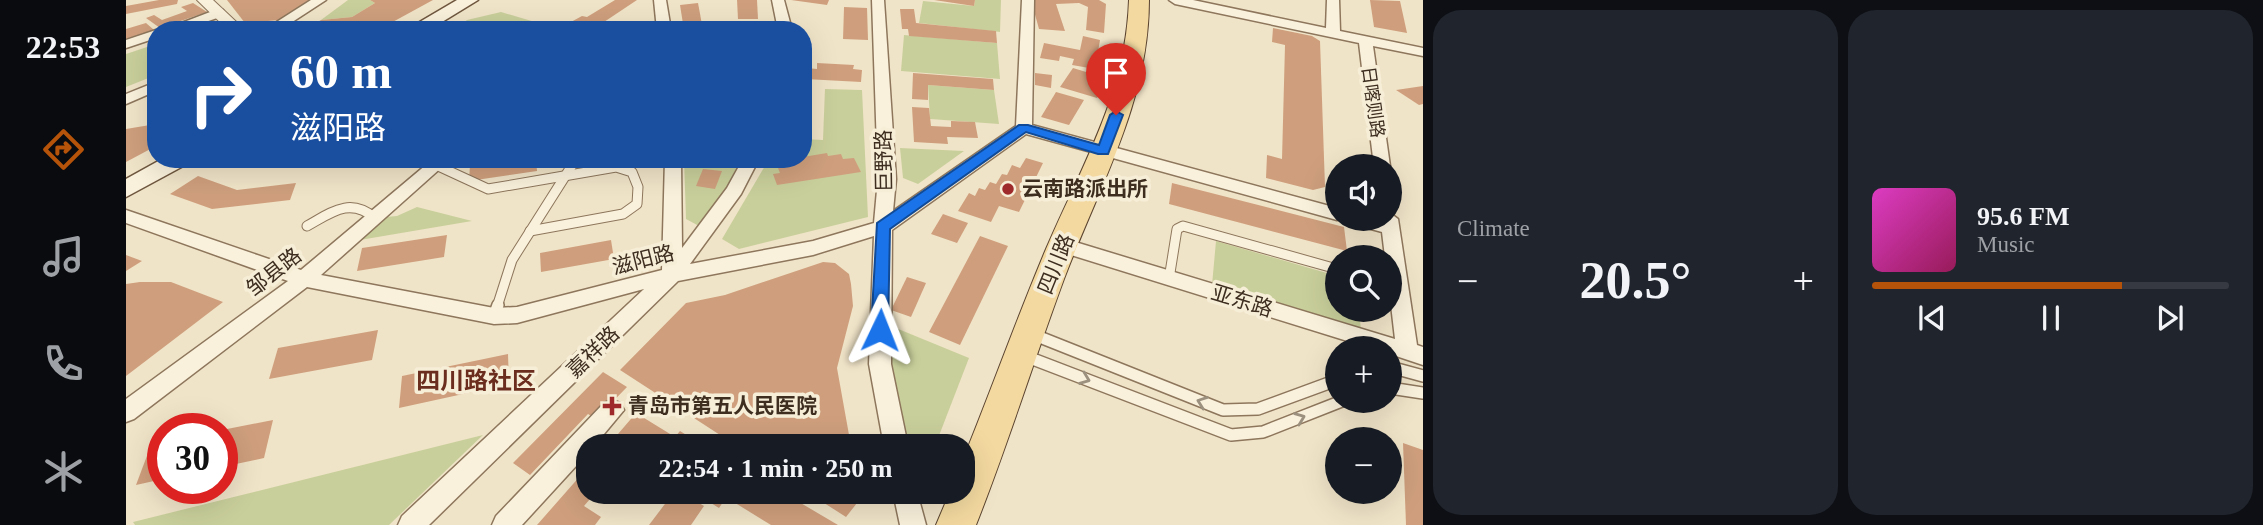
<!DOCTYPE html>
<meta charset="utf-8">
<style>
:root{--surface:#171b24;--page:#20242c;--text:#f1f3f6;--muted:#9ea1a6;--line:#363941;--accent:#b45309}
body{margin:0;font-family:"Times New Roman","Noto Sans SC",serif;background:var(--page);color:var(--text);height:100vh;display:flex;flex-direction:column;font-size:26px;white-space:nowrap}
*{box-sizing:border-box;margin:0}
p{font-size:23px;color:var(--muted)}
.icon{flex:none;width:38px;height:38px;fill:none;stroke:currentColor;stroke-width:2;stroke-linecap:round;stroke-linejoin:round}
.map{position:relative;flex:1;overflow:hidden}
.drawer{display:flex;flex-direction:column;gap:10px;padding:10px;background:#0d0f14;width:840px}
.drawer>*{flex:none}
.guide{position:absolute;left:21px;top:21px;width:665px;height:147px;border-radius:28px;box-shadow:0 7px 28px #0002;background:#1a4fa0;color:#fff;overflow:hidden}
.controls{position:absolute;left:1199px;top:154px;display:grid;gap:14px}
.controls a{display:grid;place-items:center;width:77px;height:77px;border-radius:50%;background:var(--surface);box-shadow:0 7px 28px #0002;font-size:35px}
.speed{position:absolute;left:21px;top:413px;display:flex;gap:14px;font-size:35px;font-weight:700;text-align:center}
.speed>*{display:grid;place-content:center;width:91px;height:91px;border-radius:50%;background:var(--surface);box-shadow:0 7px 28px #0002;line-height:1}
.speed .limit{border:10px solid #d22;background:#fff;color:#111}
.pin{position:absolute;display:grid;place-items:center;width:60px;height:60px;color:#fff;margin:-72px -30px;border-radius:50% 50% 50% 0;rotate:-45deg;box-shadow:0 0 7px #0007}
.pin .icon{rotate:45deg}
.me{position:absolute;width:77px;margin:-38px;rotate:2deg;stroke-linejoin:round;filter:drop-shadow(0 0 5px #0008)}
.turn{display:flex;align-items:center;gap:24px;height:147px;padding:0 28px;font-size:32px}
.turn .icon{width:91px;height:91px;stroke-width:2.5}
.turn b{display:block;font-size:49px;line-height:60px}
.big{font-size:52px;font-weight:800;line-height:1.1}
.drawer .card{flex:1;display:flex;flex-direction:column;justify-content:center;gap:10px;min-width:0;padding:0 24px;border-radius:28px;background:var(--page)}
.song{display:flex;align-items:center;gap:21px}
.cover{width:84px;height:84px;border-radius:10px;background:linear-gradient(135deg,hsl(310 70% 55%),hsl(330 70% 35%))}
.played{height:7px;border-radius:4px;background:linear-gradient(90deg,var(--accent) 70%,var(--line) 70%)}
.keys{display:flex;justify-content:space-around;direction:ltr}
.heat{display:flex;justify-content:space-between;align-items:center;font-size:38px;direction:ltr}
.drawer .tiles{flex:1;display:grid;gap:10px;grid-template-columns:repeat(2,1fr)}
.trip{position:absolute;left:450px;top:434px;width:399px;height:70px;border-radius:28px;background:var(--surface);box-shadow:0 7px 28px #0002;font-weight:800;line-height:70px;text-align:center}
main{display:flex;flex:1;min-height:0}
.tab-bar{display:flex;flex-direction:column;width:126px;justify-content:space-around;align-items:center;background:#090b0e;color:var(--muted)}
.tab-bar .icon{width:49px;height:49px}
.tab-bar .current{color:var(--accent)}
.tab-bar b{font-size:32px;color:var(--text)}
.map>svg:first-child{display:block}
.green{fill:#c9cf9b}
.building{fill:#cf9f7d}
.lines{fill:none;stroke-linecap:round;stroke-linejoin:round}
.service-far1-casing{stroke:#8d765c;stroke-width:11}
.service-casing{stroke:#8d765c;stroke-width:14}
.minor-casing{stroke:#8d765c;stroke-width:3}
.tertiary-casing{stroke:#8d765c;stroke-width:2}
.secondary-casing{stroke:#6f573f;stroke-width:3}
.primary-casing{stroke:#5b4430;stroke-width:2}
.service-far1{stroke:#faf1dc;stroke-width:9}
.service{stroke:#faf1dc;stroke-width:11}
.minor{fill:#faf1dc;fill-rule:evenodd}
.tertiary{fill:#faf1dc;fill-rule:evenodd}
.secondary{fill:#faf1dc;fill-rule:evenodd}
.primary{fill:#f3d9a0;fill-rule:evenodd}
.oneway{stroke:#9c907e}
.route{fill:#1a73e8;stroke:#114b97;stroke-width:2}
.poi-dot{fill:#9e2a2b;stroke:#f7eed8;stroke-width:2.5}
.labels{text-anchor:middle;stroke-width:7;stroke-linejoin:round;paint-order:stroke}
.far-street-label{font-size:18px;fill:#3d2e20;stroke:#f7eed8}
.street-label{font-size:21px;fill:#3d2e20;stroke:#f7eed8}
.poi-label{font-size:21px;font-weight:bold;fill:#3d2e20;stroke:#f7eed8;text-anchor:start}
.quarter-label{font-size:24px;font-weight:bold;fill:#6b2e1e;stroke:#f7eed8}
</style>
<main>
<nav class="tab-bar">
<b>22:53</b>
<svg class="icon current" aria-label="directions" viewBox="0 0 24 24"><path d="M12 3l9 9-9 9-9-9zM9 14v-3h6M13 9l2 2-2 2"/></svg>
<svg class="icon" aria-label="music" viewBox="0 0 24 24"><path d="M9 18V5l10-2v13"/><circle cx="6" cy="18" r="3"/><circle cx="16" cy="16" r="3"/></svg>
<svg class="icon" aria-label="phone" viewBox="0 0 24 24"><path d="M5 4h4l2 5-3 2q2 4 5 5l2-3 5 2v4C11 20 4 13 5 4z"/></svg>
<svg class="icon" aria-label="climate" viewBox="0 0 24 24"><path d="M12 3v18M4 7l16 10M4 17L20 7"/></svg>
</nav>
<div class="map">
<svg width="1297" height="525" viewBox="0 0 1297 525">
<rect width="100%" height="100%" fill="#f0e4c8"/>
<g class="green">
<polygon points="222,0 244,0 249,3 226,17 195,20"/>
<polygon points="849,0 875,0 874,32 793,23 797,1 848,6"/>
<polygon points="375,12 436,30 327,30 341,20"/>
<polygon points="778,35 871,43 874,79 775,71"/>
<polygon points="30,44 30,75 0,87 0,54"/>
<polygon points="802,85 868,90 873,124 804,119"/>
<polygon points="699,89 736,90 742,217 613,249 596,239 643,159 677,159 677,139 697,140"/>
<polygon points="774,148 838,151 792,184 777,178"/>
<polygon points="558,159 615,159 602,185 573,226 560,219"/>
<polygon points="291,207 346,221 234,240 259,217 271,216"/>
<polygon points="1090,241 1211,276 1211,310 1233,310 1235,330 1086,285"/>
<polygon points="765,326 843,358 809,446 776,446 763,364"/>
<polygon points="357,435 263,525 9,525 7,522"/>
</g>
<g class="building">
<polygon points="33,0 52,0 51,4 0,14 0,6"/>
<polygon points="101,0 183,0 153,20 119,23"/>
<polygon points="244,0 307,0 252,30 178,30 195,20 226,17 249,3"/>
<polygon points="489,0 511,0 478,22 505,30 465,30 443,23 456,16 461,17"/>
<polygon points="611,0 631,0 632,19 612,19"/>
<polygon points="665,0 703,0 701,5"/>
<polygon points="808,0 849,0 848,6"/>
<polygon points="905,0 973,0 980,4 978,33 960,30 962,7 953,3 930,4 939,31 913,29"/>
<polygon points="1244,0 1274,1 1281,33 1248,27"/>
<polygon points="67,3 81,12 34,28 20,18 28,15 36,20 61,11 55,7"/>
<polygon points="572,3 577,30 558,30 554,5"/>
<polygon points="718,7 741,8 742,40 717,39"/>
<polygon points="774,9 788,9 790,23 870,31 871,43 783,36 782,29 776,29"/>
<polygon points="20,23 28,30 0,39 0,29"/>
<polygon points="627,24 643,24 644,30 605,30 605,27 627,27"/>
<polygon points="1147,28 1186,36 1194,41 1199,187 1187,190 1140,178 1141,155 1156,159 1159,45 1146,42"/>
<polygon points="957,36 974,40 969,69 946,65 948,59 934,56 933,61 914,58 918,43 954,50"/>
<polygon points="691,63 728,65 727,69 736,70 735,82 679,79 680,68 691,69"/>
<polygon points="947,68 983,79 971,98 934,87"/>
<polygon points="787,73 867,79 868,90 802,85 802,100 786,99"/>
<polygon points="909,73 926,75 925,88 909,85"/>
<polygon points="1297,86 1297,104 1293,105 1270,90"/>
<polygon points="930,92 958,100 943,125 915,117"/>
<polygon points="786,107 803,108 805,126 825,127 825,121 849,122 852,138 821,137 822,144 788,142"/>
<polygon points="30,124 30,146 0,162 0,129"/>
<polygon points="701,153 702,156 715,154 717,159 728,158 735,172 651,185 647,174 654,173 652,168 661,167 658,160 677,159 677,157"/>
<polygon points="900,158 917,163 893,212 873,206 865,222 832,211 843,193 849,196 853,188 859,190 864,182 870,184 876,174 881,175 886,165 894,168"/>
<polygon points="386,159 410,159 411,171 343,181 344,165"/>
<polygon points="469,159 511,159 511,161 470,167"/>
<polygon points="577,169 596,171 589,189 570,186"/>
<polygon points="72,176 111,190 170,183 164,200 86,209 44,194"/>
<polygon points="1046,183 1218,227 1221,251 1043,204"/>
<polygon points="817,214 842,223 831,243 805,234"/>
<polygon points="321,235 318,257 231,271 236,248"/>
<polygon points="854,236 882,246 834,345 803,332"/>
<polygon points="485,240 488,259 415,272 414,253"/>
<polygon points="0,255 16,261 0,271"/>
<polygon points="697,262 709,263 723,274 725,284 727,306 711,368 725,446 611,446 494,370 560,303 599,295"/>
<polygon points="781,277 800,283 785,317 765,310"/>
<polygon points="14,282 45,282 97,302 0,376 0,284"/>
<polygon points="252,330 246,360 143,379 152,348"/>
<polygon points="382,354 383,384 273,408 276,376"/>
<polygon points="477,372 501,387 470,419 462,414 404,475 387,463"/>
<polygon points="510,413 549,437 554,431 578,446 511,446 492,434"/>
<polygon points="147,420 138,458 96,467 96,430"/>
<polygon points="37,443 37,479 10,485 25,445"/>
<polygon points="1277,443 1297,450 1297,525 1280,525"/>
<polygon points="462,467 462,492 470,492 458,506 475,517 469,525 411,525"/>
<polygon points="548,492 555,492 578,506 565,525 523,525"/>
<polygon points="567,492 604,492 593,508"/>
<polygon points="612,492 656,492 712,525 645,525 606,501"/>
<polygon points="681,492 733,492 735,498 720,517"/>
</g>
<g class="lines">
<defs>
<g id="service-far1">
<polyline points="310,165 362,189 490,167 506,172 512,187 511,204 497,214 404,231"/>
<path d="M181,226C206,212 224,197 249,218"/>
<polyline points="1043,279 1051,229 1057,226 1211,269"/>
<polyline points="371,307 386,260 450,159"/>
</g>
<g id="service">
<polyline points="368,316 372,305"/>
<polyline points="906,334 1097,410 1132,409 1211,380"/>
<polyline points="899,356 1105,435 1137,432 1216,401"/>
<polyline points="1264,367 1297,376"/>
<polyline points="1264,388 1297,393"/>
</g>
<g id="minor">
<polygon points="185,0 200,0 154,30 138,30"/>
<polygon points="528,0 540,0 545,30 531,30"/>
<polygon points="646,0 658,0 666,30 652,30"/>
<polygon points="746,0 758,0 770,179 767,211 890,126 896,0 908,0 906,125 1211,208 1211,219 1216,219 1211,220 900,134 766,230 765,364 782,446 758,446 743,364 748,236 687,255 552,281 303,525 272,525 276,516 518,289 391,323 368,324 181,287 8,419 0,422 0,399 162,281 0,223 0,210 175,270 307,159 325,159 195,275 368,308 391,307 536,270 539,159 555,159 556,248 601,188 617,159 633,159 615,194 564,264 687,241 748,223 752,179"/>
<polygon points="1043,0 1067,0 1200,28 1201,0 1213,0 1214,31 1297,48 1297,56 1247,46 1264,166 1264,167 1248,166 1233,43 1049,4"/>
<polygon points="92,9 97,10 97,16 56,30 37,30"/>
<polygon points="30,30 30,38 0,48 0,40"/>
<polygon points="30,82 30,91 0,104 0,94"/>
<polygon points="1264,213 1272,219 1291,345 1297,347 1297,365 1264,354 1264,348 1244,348 929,250 927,245 929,240 936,238 1269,339 1264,296 1264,257 1259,257 1256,232 1223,223 1220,219 1264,219"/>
<polygon points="486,400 494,403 498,410 468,446 462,446 462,453 396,525 366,525 370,516 478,403"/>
<polygon points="767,492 791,492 800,525 774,525"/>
</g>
<polygon id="tertiary" points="71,0 87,0 119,30 102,30"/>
<g id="secondary">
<polygon points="331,0 352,0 303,30 280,30"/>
<polygon points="36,159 64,159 61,164 0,197 0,179"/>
</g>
<path id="primary" d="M1003,0H1023C1023,102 973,186 938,279C908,360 882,444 850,525H810L824,492H836V462C865,391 890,320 920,249C956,165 1000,94 1003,0Z"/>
</defs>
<use href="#service-far1" class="service-far1-casing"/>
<use href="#service" class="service-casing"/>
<use href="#minor" class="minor-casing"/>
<use href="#tertiary" class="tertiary-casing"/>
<use href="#secondary" class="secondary-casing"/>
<use href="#primary" class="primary-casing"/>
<use href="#service-far1" class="service-far1"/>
<use href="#service" class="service"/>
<use href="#minor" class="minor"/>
<use href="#tertiary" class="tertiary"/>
<use href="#secondary" class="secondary"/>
<use href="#primary" class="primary"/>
</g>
<defs><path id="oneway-chevron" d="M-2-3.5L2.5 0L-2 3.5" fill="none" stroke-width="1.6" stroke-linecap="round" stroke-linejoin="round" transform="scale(1.75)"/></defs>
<g class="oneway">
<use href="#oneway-chevron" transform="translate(959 379) rotate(21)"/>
<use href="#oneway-chevron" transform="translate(1076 402) rotate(-160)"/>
<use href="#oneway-chevron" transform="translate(1174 418) rotate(-21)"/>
</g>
<polygon class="route" points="990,111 997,115 982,154 972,154 900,132 764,229 762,330 760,335 747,335 745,330 751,223 893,125 902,125 973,145 984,115"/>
<g class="poi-dot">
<circle cx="882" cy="189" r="7"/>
<path d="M482.5 395.5h7v7h7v7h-7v7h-7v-7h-7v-7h7z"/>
</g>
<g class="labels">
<g class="far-street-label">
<text transform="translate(1247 102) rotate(82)" y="6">日喀则路</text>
</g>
<g class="street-label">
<text transform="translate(758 161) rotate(-91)" y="7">巨野路</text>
<text transform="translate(517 260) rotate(-14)" y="7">滋阳路</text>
<text transform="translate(930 264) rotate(-68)" y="7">四川路</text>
<text transform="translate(148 272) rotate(-38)" y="7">邹县路</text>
<text transform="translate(1116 301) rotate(17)" y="7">亚东路</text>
<text transform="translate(467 352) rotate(-44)" y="7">嘉祥路</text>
</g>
<g class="poi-label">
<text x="896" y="196">云南路派出所</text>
<text x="502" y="413">青岛市第五人民医院</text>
</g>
<g class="quarter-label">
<text x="350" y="389">四川路社区</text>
</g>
</g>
</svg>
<div class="controls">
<a><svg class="icon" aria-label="sound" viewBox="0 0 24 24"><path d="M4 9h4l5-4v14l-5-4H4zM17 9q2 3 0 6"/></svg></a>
<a><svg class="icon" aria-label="search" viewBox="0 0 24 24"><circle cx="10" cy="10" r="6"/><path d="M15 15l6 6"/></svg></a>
<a>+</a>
<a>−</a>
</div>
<div class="speed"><div class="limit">30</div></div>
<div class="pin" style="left:990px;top:115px;background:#d93025"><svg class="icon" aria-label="arrive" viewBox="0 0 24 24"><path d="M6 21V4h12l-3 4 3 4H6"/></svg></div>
<svg class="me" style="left:754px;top:330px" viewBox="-20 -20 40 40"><path d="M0-17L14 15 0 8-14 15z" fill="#1a73e8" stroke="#fff" stroke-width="4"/></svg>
<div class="trip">22:54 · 1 min · 250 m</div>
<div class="guide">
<div class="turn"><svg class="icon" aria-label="right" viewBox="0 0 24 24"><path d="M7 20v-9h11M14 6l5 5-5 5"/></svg><div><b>60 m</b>滋阳路</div></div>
</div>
</div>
<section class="drawer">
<div class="tiles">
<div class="card"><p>Climate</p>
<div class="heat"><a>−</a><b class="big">20.5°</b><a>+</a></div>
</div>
<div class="card">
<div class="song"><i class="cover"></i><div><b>95.6 FM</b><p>Music</p></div></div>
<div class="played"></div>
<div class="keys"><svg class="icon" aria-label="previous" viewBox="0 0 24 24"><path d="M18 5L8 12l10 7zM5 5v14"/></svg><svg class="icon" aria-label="pause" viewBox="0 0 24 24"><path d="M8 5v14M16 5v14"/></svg><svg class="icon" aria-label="next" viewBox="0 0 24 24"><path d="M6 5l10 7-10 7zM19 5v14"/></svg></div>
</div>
</div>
</section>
</main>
